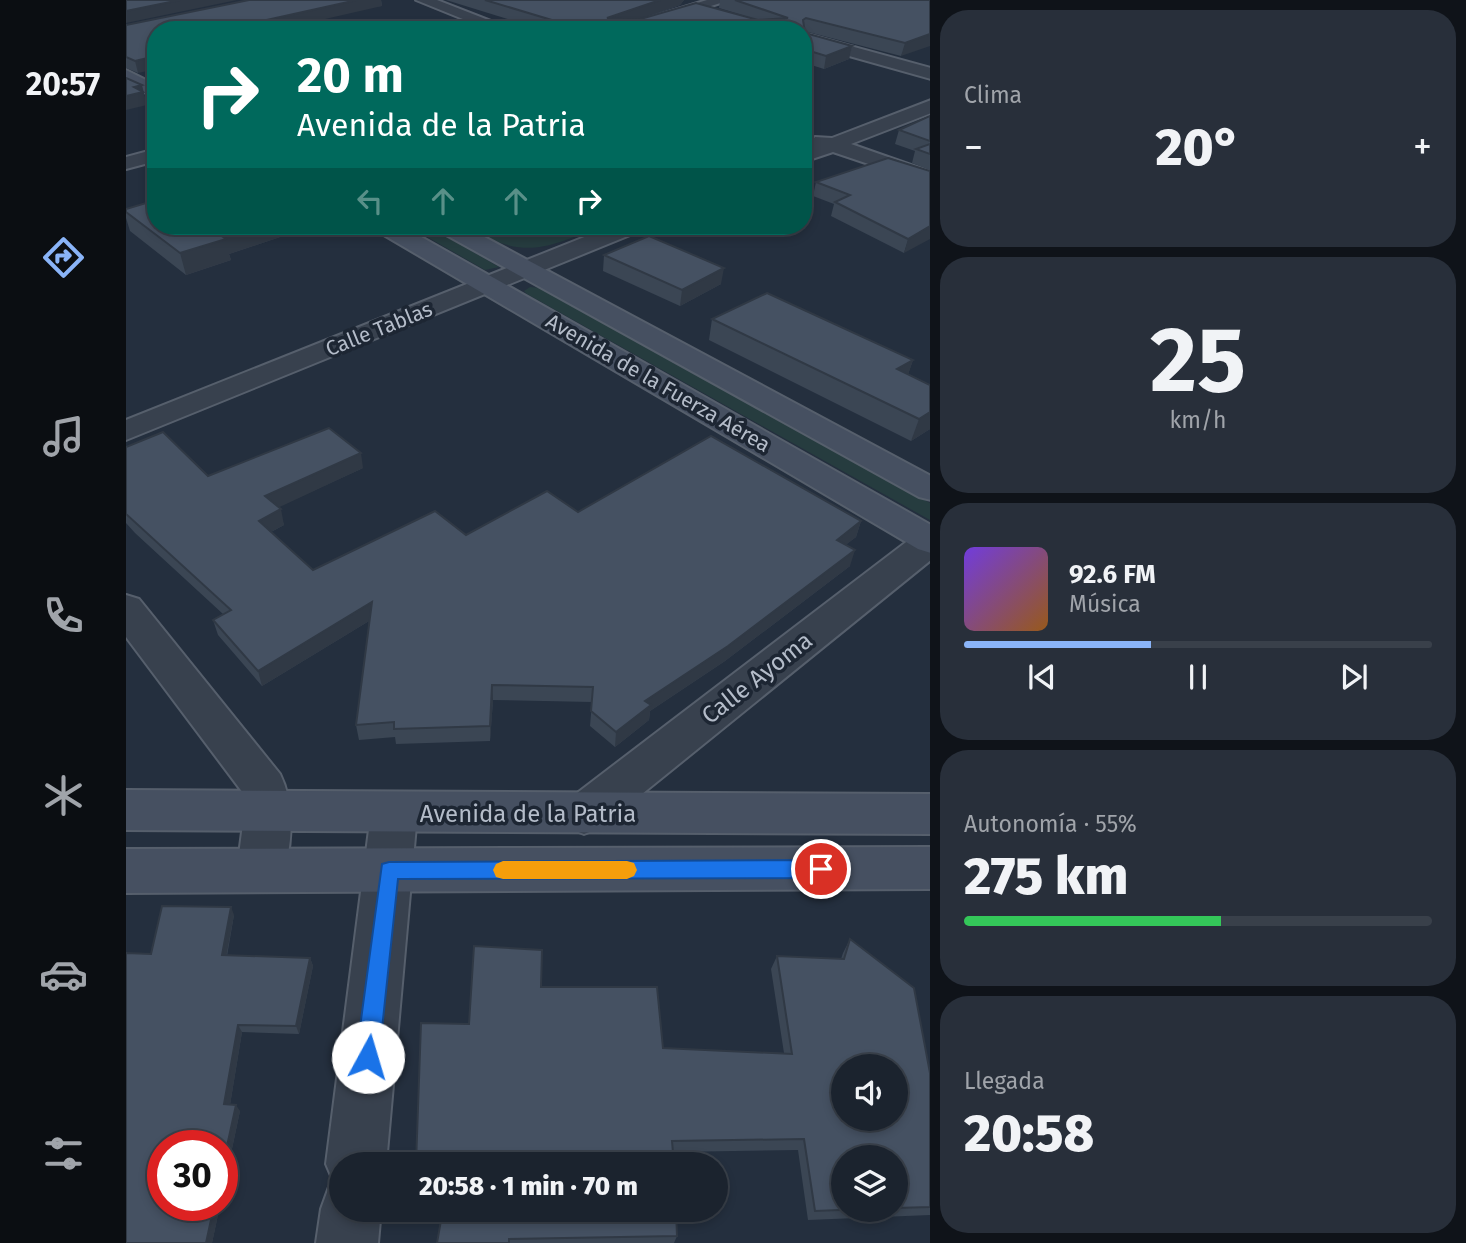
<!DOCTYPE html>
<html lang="es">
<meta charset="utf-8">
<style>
:root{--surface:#1b232e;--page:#282f3a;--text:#f1f3f6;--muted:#a0a4aa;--line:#39404a;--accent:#8ab4f8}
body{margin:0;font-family:"Fira Sans",sans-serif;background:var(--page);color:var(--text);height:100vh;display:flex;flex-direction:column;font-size:26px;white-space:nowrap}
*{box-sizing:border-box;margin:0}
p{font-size:23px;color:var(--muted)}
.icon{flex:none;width:38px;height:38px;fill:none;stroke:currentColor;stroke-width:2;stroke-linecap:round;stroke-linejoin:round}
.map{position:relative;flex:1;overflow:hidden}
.side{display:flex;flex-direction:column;gap:10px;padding:10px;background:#0f1319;width:536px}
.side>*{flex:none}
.guide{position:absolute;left:21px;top:21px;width:665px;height:214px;border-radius:28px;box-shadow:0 4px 10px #0003,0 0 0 2px var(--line);background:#00695c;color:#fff;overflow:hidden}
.fabs{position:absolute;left:705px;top:1054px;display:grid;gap:14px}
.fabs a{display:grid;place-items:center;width:77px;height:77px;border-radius:50%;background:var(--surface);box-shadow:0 4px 10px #0003,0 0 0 2px var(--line);font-size:35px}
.speed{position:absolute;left:21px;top:1130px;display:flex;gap:14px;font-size:35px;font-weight:700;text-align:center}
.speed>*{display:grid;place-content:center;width:91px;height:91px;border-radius:50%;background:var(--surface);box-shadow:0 4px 10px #0003,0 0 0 2px var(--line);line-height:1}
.speed .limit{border:10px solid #d22;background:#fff;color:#111}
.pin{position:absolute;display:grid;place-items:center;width:60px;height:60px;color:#fff;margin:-30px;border:4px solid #fff;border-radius:50%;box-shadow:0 2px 7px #0007}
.me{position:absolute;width:77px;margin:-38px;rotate:6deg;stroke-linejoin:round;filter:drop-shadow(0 0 5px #0008)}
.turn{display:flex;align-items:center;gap:24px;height:147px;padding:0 35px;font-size:32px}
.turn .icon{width:91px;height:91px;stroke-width:2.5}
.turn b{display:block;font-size:49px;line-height:60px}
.lanes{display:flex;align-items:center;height:66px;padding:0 35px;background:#0003;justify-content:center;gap:35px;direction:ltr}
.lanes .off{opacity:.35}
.big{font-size:52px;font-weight:800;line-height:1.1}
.side .tile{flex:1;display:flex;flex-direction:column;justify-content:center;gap:10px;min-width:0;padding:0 24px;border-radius:28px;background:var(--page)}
.side .dial{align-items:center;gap:0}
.dial b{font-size:91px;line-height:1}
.song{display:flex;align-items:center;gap:21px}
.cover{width:84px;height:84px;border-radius:10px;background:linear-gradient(135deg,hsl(260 70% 55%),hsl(30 70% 35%))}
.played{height:7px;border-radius:4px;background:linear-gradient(90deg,var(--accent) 40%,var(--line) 40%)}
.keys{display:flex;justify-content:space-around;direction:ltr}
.heat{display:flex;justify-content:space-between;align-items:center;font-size:38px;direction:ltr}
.charge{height:10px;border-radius:5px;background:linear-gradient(90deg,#34c759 55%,var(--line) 0)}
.trip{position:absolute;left:203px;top:1152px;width:399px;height:70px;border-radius:35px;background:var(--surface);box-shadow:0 4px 10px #0003,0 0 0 2px var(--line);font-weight:800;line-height:70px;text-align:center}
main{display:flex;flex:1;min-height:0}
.dock{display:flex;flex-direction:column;width:126px;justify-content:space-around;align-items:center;background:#0b0e12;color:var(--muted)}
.dock .icon{width:49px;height:49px}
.dock .on{color:var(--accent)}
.dock b{font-size:32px;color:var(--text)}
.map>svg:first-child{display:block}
.green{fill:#263c3f}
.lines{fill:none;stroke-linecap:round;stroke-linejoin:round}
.street-casing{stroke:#565f6c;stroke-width:4}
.secondary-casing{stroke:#565f6c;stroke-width:4}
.street{fill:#38414e;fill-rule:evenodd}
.secondary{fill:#465061;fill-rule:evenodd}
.wall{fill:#3b4654;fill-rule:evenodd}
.shaded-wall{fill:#303945}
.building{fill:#455162;stroke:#303945;stroke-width:2;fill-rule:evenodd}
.route{fill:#1a73e8;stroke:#114b97;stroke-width:2}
.slow{fill:#f59e0b}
.labels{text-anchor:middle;stroke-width:7;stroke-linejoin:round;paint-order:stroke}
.far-street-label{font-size:21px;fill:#b4bcc9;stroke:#1d2633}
.street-label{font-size:24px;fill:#b4bcc9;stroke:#1d2633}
</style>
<main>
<nav class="dock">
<b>20:57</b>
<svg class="icon on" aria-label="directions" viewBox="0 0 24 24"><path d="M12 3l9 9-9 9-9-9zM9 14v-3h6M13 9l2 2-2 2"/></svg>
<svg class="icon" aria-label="music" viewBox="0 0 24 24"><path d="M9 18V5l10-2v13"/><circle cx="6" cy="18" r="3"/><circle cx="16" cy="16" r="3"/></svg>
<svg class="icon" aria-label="phone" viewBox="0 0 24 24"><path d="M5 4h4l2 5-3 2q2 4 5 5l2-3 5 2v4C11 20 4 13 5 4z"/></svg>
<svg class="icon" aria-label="climate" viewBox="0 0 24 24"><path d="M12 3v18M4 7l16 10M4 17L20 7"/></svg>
<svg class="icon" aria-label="car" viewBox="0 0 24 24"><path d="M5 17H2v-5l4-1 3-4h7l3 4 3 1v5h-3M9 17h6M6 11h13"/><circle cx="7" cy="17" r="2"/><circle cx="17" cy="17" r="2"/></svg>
<svg class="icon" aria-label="filters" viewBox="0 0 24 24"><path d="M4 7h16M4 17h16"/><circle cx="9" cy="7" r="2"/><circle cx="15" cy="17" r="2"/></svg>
</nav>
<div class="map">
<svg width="805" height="1243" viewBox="0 0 805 1243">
<rect width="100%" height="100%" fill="#242f3e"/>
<g class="green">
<polygon points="282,226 302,226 373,267 359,270"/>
<path d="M338,226H475C414,251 398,259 338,226Z"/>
<polygon points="404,287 414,288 804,503 804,520 401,294 398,291"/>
</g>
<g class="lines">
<defs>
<g id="street">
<polygon points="290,0 311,0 388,30 364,30"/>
<polygon points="581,0 604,0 509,30 483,30"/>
<polygon points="677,33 805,68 805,79 677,43"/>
<polygon points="805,100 805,113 725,144 805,172 805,185 707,152 677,162 677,149 688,144 686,141 689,137 706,138"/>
<polygon points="30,149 30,161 0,169 0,157"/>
<polygon points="486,226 518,226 514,231 0,440 0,420"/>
<polygon points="805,529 805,560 474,828 458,834 442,828 435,814 442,800 792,533"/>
<path d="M0,595L13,599L154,774C170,806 167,853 152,885L135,892L118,885L111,870L119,809L117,793L0,637Z"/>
<polygon points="268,794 284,800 291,814 260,1164 215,1164 215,1209 255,1209 252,1243 190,1243 195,1209 203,1187 209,1185 200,1164 245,814 252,800"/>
</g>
<g id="secondary">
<polygon points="0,70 30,85 30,98 0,83"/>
<polygon points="247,226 276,226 805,525 805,553 792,549 251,231"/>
<polygon points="309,226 338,226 805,476 805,500 793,497 313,231"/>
<polygon points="0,790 805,794 805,834 0,830"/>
<polygon points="805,847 805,889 0,893 0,849"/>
</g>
</defs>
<use href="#street" class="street-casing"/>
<use href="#secondary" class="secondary-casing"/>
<use href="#street" class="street"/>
<use href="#secondary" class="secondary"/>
</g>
<g class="wall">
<polygon points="123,0 255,0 256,6 30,30 12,73 0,68 0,25"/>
<polygon points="320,0 564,0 558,0 554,5 512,20 619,16 593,8 594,0 804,0 775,56 678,31 679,33 726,46 723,59 698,69 682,64 677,30 417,30"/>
<polygon points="804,116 804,170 786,163 789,151 769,144 773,130"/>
<polygon points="804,171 778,253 705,216 708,204 687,196 690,182"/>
<polygon points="0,209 30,226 175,226 175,230 103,254 105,260 60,275 4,231 0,218"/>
<polygon points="478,255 595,284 554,306 477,271"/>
<polygon points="586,319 787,360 782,374 804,429 785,441 583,340"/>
<polygon points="0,447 82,476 237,468 152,507 158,525 145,532 187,570 340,535 452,512 735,521 730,537 719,545 724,566 599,661 524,711 523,720 489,747 464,726 466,702 367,700 364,741 270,744 269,737 233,740 230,725 243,621 136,686 92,635 87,620 97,614 9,533 0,523"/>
<polygon points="108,915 101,956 184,958 187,966 173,1034 116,1032 104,1105 114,1111 86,1243 25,954"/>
<path d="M724,939L804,1073V1215L682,1220L672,1150L547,1152L343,1024L415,987L537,1048L658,1053L645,969L651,956L715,959L717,953ZM770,1157V1209H718Z"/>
<polygon points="292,1209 550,1209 551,1236 548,1243 311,1243 316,1210 292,1210"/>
</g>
<g class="shaded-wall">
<polygon points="54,0 111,0 0,23 0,11"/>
<polygon points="231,0 255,0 256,6 151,30 96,30"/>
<polygon points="534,0 564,0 558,0 554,5 482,30 481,18"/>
<polygon points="557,24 556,30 537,30"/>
<polygon points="804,34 804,46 775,56 779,43"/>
<polygon points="726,46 723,59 698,69 700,56"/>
<polygon points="684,51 682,64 677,66 677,54"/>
<polygon points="30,56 30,69 12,73 9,61"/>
<polygon points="16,85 21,105 0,110 0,96 8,87"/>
<polygon points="118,226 175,226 175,230 103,254 105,260 60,275 54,253 93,234"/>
<polygon points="804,226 804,239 778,253 782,239"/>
<polygon points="598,268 595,284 554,306 556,290"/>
<polygon points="787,360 780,381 771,369"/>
<polygon points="804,412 804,429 785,441 793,419"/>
<polygon points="235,453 237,468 143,512 139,496"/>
<polygon points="155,509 158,525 137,536 133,521"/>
<polygon points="735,521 730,537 706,556 711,540"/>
<polygon points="729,550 724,566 599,661 524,711 523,720 489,747 490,732 519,701"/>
<polygon points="246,602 248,618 136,686 132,671"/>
<polygon points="366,685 367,700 364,741 364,726"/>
<polygon points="105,907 108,915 99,963 96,955"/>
<polygon points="184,958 187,966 173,1034 170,1026"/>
<polygon points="112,1025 116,1032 103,1111 98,1104"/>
<polygon points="110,1105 114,1111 96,1196 96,1169"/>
<polygon points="88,1206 94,1206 86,1243 80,1243"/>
</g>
<g class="building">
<polygon points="0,0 54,0 0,11"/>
<polygon points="123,0 231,0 96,30 30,30 30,56 9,61 0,57 0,25"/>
<polygon points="359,0 534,0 481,18 511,20 570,3 632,20 662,18 609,0 804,0 804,34 779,43 680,18 677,20 679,33 726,46 700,56 684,51 677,54 677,30 576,30 557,24 537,30 459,30"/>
<polygon points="0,78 16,85 8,87 17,92 0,96"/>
<polygon points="804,116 804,141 773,130"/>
<polygon points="804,144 804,154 790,149"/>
<polygon points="762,158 804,171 804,226 782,239 709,202 724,195 690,182"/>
<polygon points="30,200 30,226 118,226 93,234 100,239 54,253 0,212 0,209"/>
<polygon points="523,236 598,268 556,290 478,255"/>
<polygon points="641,293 787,360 771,369 804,385 804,412 793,419 586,319"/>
<polygon points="203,428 235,453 139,496 155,509 133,521 187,570 309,511 340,535 421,491 452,512 585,436 735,521 711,540 729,550 602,646 519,701 525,705 490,732 465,711 467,687 366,685 364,726 268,729 268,722 230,725 246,602 132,671 87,620 105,610 0,514 0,447 37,432 82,476"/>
<polygon points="36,906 105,907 96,955 184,958 170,1026 112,1025 98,1104 110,1105 96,1169 96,1146 37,1146 37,1206 88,1206 80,1243 0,1243 0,953 25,954"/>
<path d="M724,939L788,988L804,1073V1207L770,1208V1157H718V1209H739L689,1211L678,1139L546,1141L548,1164H290L295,1023L343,1024L348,946L416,950L415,987H531L537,1048L666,1054L651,956L718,959ZM718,1066H770V1118H718Z"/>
<polygon points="317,1209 550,1209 551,1236 383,1239 383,1243 311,1243"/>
</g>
<polygon class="route" points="695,860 702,863 705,869 702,875 695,878 272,879 253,1057 250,1065 242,1069 234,1065 230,1057 256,864 263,862"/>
<polygon class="slow" points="377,861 501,861 508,863 511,870 508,876 501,879 377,879 370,877 367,870 370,864"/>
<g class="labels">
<g class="far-street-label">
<text transform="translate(253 329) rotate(-22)" y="7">Calle Tablas</text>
<text transform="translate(532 383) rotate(30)" y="7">Avenida de la Fuerza Aérea</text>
</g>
<g class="street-label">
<text transform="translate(631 678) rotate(-38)" y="8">Calle Ayoma</text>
<text x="402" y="822">Avenida de la Patria</text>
</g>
</g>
</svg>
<div class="fabs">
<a><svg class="icon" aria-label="sound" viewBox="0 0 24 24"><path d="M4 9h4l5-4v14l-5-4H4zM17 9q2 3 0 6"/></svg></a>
<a><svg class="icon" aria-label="layers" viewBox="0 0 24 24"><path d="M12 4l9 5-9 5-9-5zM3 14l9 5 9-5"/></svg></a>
</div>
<div class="speed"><div class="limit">30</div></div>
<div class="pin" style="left:695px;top:869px;background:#d93025"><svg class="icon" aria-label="arrive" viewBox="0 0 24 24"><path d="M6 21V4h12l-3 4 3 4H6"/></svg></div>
<svg class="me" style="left:242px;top:1057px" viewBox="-20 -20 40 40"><circle r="19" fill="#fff"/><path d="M0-13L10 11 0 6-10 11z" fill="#1a73e8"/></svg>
<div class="trip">20:58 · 1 min · 70 m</div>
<div class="guide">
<div class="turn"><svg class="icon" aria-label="right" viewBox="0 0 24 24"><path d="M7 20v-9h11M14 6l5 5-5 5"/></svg><div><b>20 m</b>Avenida de la Patria</div></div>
<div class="lanes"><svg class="icon off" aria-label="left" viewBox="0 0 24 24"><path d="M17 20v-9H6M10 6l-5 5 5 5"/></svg><svg class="icon off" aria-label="ahead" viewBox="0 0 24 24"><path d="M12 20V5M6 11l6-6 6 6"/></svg><svg class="icon off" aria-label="ahead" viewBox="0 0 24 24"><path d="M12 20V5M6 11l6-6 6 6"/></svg><svg class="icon" aria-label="right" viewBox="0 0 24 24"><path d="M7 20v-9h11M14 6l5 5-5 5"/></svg></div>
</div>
</div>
<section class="side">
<div class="tile"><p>Clima</p>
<div class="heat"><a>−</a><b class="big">20°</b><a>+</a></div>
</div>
<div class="tile dial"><b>25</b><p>km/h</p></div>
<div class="tile">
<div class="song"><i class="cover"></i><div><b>92.6 FM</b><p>Música</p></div></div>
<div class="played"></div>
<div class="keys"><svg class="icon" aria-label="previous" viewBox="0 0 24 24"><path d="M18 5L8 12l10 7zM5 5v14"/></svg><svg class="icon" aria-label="pause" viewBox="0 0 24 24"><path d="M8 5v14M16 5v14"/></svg><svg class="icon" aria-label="next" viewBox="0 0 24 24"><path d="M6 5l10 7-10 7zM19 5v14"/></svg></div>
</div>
<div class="tile"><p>Autonomía · 55%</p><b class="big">275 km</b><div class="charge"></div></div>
<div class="tile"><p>Llegada</p><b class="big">20:58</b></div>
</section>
</main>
